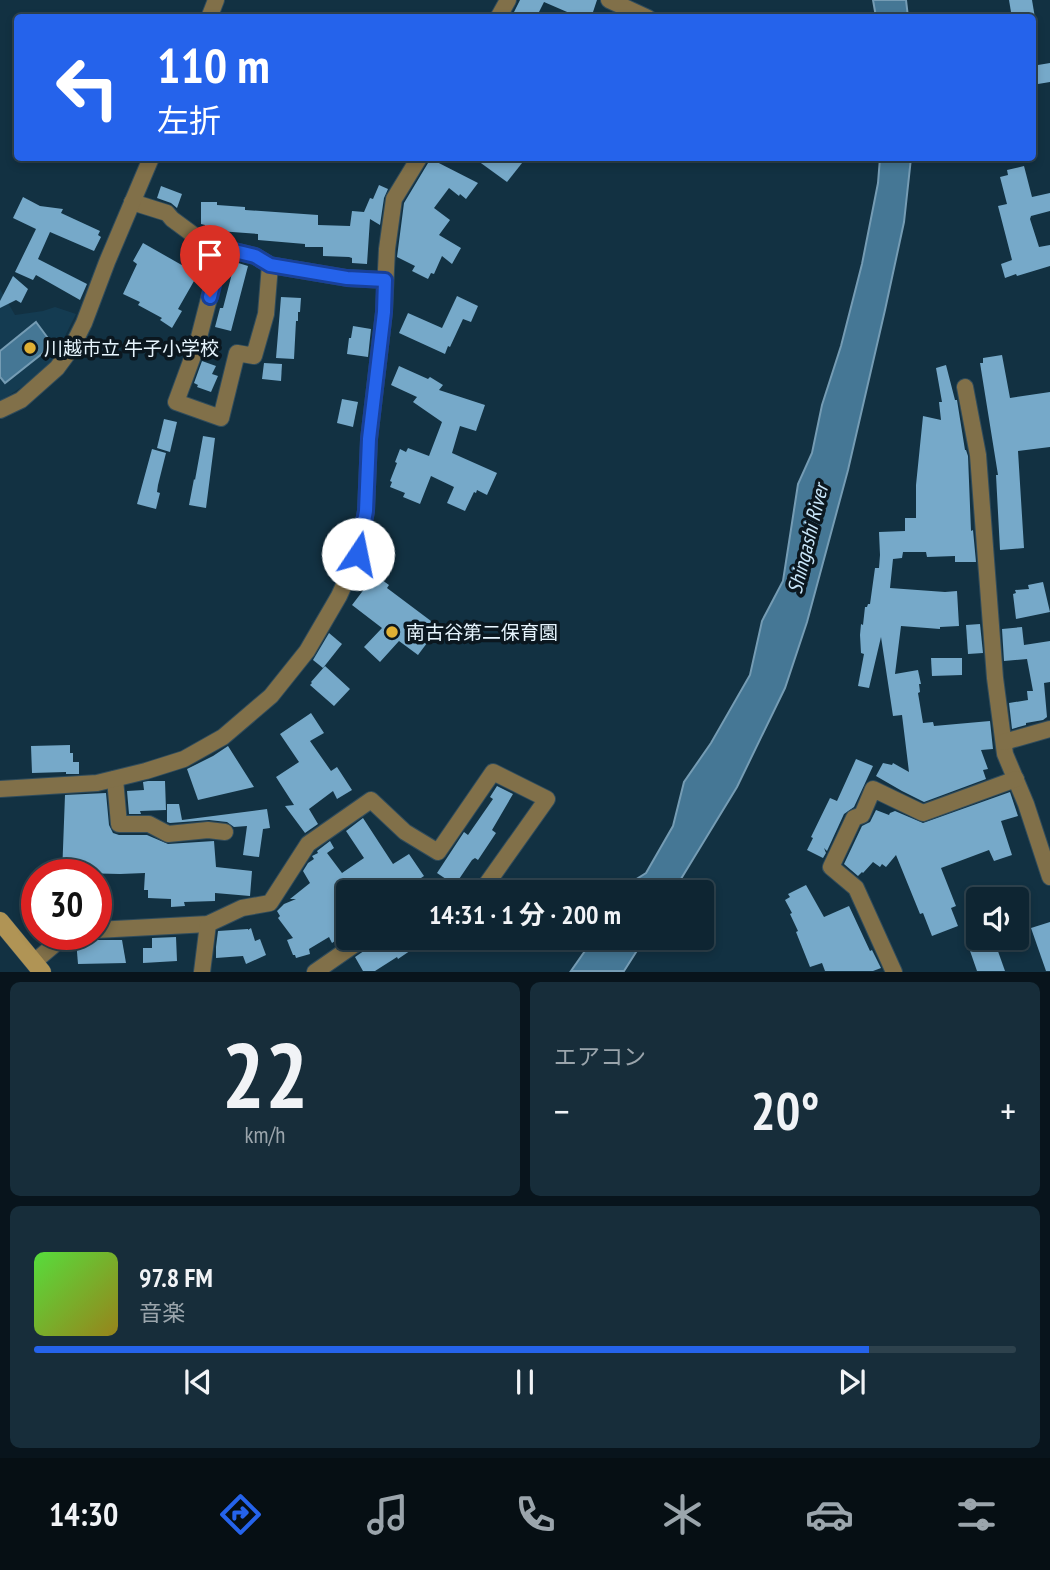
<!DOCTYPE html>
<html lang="ja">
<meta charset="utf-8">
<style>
:root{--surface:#0e2532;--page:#172d3a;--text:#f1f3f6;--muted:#9ba5ac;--line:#2e424d;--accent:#2563eb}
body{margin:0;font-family:"PT Sans Narrow","Noto Sans JP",sans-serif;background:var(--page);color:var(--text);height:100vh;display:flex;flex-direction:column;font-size:26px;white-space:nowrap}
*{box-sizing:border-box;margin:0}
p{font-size:23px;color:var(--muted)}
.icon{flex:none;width:38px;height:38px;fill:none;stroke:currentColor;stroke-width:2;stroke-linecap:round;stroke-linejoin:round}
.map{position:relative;height:972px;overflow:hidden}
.drawer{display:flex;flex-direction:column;gap:10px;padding:10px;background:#08141c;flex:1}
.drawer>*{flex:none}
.hud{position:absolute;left:14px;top:14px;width:1022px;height:147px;border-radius:7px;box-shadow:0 4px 10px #0003,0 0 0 2px var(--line);background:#2563eb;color:#fff;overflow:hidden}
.tools{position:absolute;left:966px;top:887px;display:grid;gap:14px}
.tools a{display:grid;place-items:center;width:63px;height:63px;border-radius:7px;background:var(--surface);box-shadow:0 4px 10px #0003,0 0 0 2px var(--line);font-size:35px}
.speed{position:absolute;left:21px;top:859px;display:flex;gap:14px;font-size:35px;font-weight:700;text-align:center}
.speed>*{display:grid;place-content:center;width:91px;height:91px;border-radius:50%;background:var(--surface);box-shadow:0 4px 10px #0003,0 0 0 2px var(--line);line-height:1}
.speed .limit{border:10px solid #d22;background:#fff;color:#111}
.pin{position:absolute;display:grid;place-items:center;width:60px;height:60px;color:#fff;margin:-72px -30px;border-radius:50% 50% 50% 0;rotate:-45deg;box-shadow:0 0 7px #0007}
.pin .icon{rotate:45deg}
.me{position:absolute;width:77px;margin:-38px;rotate:11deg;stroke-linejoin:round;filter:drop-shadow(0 0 5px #0008)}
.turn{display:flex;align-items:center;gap:24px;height:147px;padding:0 28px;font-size:32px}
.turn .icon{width:91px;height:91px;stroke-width:2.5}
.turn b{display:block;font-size:49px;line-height:60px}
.big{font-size:52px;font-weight:700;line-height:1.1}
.drawer .card{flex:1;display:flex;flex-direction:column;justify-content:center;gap:10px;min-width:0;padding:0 24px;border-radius:10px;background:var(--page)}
.drawer .dial{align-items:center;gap:0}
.dial b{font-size:91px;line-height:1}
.song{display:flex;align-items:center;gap:21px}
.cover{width:84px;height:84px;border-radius:10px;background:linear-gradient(135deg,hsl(110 70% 55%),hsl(50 70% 35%))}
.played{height:7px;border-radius:4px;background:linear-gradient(90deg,var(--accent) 85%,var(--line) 85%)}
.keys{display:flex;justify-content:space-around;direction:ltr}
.heat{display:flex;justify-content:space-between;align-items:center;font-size:38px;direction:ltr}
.drawer .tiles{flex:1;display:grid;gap:10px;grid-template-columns:1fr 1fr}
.card:last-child{grid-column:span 2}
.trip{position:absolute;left:336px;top:880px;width:378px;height:70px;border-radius:7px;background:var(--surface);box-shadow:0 4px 10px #0003,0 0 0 2px var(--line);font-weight:700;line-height:70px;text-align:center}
.dock{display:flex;height:112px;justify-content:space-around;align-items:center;background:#060f14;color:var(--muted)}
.dock .icon{width:49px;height:49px}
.dock .on{color:var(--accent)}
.dock b{font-size:32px;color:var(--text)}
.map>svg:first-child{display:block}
.built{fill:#143b51}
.water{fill:#457795;stroke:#759cb4;stroke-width:2}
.building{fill:#76a9c9}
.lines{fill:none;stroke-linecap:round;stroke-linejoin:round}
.street-casing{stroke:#304c5c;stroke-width:18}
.secondary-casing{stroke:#304c5c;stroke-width:19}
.street{stroke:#817049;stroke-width:16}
.secondary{stroke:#b09455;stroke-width:18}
.route-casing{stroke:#184099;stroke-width:18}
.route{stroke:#2563eb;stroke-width:12}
.poi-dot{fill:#e0b034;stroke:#0b171f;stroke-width:2.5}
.labels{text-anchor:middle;stroke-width:7;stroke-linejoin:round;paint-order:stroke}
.poi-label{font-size:19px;fill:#e6f4fd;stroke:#0b171f;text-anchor:start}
.water-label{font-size:21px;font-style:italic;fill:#c9e6f9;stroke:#0b171f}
</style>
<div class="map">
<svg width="1050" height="972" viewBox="0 0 1050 972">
<rect width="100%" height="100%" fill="#123142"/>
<polygon class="built" points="0,289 15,315 43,311 55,307 76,314 54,358 39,376 0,401"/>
<g class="water">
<polygon points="873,0 906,0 908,17 876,17"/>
<polygon points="880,158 911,158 904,222 885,310 848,470 807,622 785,688 737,787 673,892 622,892 627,885 646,873 673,826 684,782 711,743 750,675 762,621 783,581 798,484 812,453 822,405 841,346 862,264 878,183"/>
<polygon points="36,322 53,345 5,383 0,377 0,351"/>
<polygon points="594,938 645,938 624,971 571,971"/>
</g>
<g class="building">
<polygon points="520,0 597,0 591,18 581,18 544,2 536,18 524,18 514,12"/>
<polygon points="1009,0 1032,0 1035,18 1012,18"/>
<polygon points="1050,63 1050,82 1032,85 1032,66"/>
<polygon points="429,158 478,183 466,199 460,194 459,196 449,188 434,208 450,220 439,235 461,248 452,264 442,256 434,274 431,273 428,279 412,271 415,266 397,257 404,203 428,163"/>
<polygon points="474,158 526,158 507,182"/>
<polygon points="1024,166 1032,197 1050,193 1050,211 1031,216 1030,219 1039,247 1050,245 1050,266 1017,276 1016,274 1005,278 1001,264 1012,260 998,206 1007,204 1000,177 1008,175 1007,170"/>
<polygon points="379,185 388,189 384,198 380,225 370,219 367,264 352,263 352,258 349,257 323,256 323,247 305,247 305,244 258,240 258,234 205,230 205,225 201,224 201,202 217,202 217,205 245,207 245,210 318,215 318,225 350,226 352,211 364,212 370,198 373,199"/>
<polygon points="161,186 182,194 177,208 171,203 157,198"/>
<polygon points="23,197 40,206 63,209 61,213 100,231 98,235 101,237 94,251 50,232 38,259 87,284 80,300 36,275 33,280 15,272 36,229 13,218"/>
<polygon points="143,243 187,268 193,257 206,263 196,282 194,281 178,309 182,311 172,328 160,320 162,318 138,305 140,302 123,294 137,264 133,261"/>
<polygon points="235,262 248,266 231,331 215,327 220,308 223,308"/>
<polygon points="13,276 28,289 21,303 16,300 0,308 0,301"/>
<polygon points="457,296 478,306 471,322 463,319 450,347 448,346 445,354 399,333 408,313 442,328"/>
<polygon points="281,297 301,298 300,312 298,312 298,321 296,321 294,359 276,358"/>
<polygon points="353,326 371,329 368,357 347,354 349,338 351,338"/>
<polygon points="1002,355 1010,398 1050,392 1050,447 1018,451 1024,548 1000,550 996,475 998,475 980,363 983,363 983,358"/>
<polygon points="202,361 216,366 212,374 218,376 211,392 197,387 198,385 194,383"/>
<polygon points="264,363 282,364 281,381 262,379"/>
<polygon points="946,365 955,400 957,400 965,450 966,450 968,456 971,531 973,530 976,562 955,562 955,556 927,557 926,552 903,552 902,558 893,559 890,588 945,592 957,591 959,626 940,627 940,629 901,626 895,674 918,670 921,684 919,684 920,692 918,693 923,723 933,722 934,726 990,721 993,749 981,750 988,769 983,770 986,779 924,802 902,791 876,776 883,763 892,765 893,763 909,772 902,715 893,716 881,637 869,688 858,686 864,654 861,653 860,635 861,624 863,625 865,607 867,607 868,604 870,604 875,568 879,568 880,555 879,532 905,531 905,518 916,518 916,485 923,416 941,420 939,402 942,402 936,368"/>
<polygon points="399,366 428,379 430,377 443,385 439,390 485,405 476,431 460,426 452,453 497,473 487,495 477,490 476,493 474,492 465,511 447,503 454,487 431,476 420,504 403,497 405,493 390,487 392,482 390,481 397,463 395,462 400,449 406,452 408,448 429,456 442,422 413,402 417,397 391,385"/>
<polygon points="342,399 358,402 353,427 337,423"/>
<polygon points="164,419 177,422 170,452 157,448"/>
<polygon points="203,436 215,438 206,508 189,505 194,479 195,480"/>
<polygon points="152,449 166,453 158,485 157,492 160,493 156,509 137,504"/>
<polygon points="375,575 389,585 387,588 439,627 418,655 399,641 380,662 364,647 382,628 352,605"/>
<polygon points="1043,582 1050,612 1016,619 1013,594 1016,593 1015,590 1029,589 1028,585"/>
<polygon points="980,624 983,653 968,654 966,625"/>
<polygon points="1022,627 1024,645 1050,641 1050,682 1044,683 1047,717 1043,720 1026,723 1026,725 1012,729 1009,703 1028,700 1027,691 1033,691 1027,659 1004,661 1002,629"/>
<polygon points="329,633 342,644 323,668 313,660"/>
<polygon points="931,658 962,658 962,675 932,676"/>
<polygon points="325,666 350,689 334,706 310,685 312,683 311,682"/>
<polygon points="311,713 324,733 310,741 331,771 337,767 352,790 337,799 333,791 309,809 318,824 305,833 285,806 294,805 276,777 299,762 280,734"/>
<polygon points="70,745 70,753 73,753 73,762 79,762 79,774 66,774 66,772 32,773 31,746"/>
<polygon points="228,746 254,787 198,800 187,769 213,756"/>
<polygon points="856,759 873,766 854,807 844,814 827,851 824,848 826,853 823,858 807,850 813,838 811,837 830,798 837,801"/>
<polygon points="148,781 165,781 166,810 140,811 141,814 129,814 127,791 144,790 143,782"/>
<polygon points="497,786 513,794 492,830 496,833 478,860 475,858 472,860 455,885 437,873 464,832 468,835 493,799 490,797"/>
<polygon points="1010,792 1018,816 1001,821 1012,855 994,861 989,850 941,868 956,906 951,908 958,926 932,936 923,913 920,914 896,855 886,867 882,864 880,867 873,862 863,873 862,872 858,876 844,864 862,826 870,822 876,810 889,815 890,813 895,811 923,823"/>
<polygon points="106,793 109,825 113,833 119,835 147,835 168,844 214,841 216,867 252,871 250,896 215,893 215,901 184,902 185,906 171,907 171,899 148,898 148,890 144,890 145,873 120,874 80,873 80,875 62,875 65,795"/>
<polygon points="167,804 179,804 182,820 267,809 270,828 263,829 259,857 243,855 247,826 234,827 227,822 209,820 170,823 167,822"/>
<polygon points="363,818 393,864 409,854 424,876 400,892 348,892 348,932 332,943 329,937 309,949 310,954 296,958 295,955 293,955 287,940 293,938 278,918 280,916 277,911 284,904 296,899 290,899 310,883 303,871 308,863 314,859 312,856 318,853 317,851 330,841 334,848 327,853 342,873 364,858 346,831"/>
<polygon points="806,885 824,917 849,906 870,951 872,950 881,968 873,971 825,971 822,963 810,967 796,932 798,931 790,914 792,913 785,900 790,897 788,894"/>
<polygon points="1050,922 1050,971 1046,971 1031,928"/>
<polygon points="251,928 255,941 260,939 266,955 246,964 243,956 216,958 216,947 218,931 248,929 248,930"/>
<polygon points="176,937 177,961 143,963 143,948 152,948 152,938"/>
<polygon points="383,938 429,938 398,959 397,957 375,971 363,971 355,957"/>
<polygon points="76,940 122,940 126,963 78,964"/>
<polygon points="994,940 1005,971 977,971 969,948"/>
</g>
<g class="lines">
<defs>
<g id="street">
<polyline points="609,0 648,18"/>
<polyline points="209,18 216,0"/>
<polyline points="498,18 508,0"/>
<polyline points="132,202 167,213 172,219 199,239 222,248 255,256 270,265 347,278 385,280"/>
<polyline points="222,248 197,345 176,402 221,418 237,353 254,356 266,314 270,265"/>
<polyline points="965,387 978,455 995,678 1005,754 1026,804 1050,877"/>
<polyline points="0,410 21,400 57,368 71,349 84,323 107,262 151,158"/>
<polyline points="1004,742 1050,729"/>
<polyline points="115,779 119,824 149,824 168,834 208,830 225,832"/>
<polyline points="0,789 97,783 146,771 184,759 223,737 271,696 307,651 339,596 358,554 366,511 369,439 384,312 387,249 394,199 419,158"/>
<polyline points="431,892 439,887 443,892"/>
<polyline points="96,930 208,924 242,908 270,903 308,844 371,800 405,832 438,852 493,772 547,799 481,892"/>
<polyline points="34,962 67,934"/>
<polyline points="202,972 208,924"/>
<polyline points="315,972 364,938"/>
<polyline points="894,972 856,888 831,867 854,818 862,815 873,789 923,813 1016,779"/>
</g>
<polyline id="secondary" points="0,921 42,972"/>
</defs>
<use href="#street" class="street-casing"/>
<use href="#secondary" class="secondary-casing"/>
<use href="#street" class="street"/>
<use href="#secondary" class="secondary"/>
</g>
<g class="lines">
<defs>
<polyline id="route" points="210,297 222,248 255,256 270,265 347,278 385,280 384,312 369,439 366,511 358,554"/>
</defs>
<use href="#route" class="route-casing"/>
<use href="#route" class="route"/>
</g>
<g class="poi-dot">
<circle cx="30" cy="348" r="7"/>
<circle cx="392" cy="632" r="7"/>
</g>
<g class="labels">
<g class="poi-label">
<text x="44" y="355">川越市立 牛子小学校</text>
<text x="406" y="639">南古谷第二保育園</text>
</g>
<g class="water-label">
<text transform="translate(808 539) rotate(-76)" y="7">Shingashi River</text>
</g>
</g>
</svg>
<div class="tools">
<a><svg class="icon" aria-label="sound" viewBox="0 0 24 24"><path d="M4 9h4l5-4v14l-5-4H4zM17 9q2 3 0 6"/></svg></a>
</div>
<div class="speed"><div class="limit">30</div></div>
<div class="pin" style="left:210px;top:297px;background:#d93025"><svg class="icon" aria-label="arrive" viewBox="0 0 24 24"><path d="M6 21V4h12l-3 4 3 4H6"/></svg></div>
<svg class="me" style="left:358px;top:554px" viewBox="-20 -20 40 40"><circle r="19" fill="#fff"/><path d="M0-13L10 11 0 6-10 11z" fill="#2563eb"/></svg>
<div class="trip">14:31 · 1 分 · 200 m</div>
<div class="hud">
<div class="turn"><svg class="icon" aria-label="left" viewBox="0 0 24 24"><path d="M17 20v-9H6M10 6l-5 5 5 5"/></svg><div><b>110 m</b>左折</div></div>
</div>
</div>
<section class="drawer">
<div class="tiles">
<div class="card dial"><b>22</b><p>km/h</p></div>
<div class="card"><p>エアコン</p>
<div class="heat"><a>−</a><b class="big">20°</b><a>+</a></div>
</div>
<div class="card">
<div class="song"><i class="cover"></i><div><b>97.8 FM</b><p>音楽</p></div></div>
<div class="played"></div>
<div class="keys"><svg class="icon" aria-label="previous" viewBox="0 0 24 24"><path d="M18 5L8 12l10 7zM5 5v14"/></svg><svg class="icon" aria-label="pause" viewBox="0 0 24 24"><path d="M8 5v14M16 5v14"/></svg><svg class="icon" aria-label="next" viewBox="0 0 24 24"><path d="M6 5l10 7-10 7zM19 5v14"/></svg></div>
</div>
</div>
</section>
<nav class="dock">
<b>14:30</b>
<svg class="icon on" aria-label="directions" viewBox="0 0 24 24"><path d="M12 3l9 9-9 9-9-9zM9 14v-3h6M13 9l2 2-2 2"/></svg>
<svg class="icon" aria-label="music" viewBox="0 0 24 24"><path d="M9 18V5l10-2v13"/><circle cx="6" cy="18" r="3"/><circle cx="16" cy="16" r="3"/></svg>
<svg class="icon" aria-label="phone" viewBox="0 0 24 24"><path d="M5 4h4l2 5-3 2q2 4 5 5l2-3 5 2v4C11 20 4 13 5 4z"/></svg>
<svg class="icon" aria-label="climate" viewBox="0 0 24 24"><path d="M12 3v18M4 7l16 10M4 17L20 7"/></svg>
<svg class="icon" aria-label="car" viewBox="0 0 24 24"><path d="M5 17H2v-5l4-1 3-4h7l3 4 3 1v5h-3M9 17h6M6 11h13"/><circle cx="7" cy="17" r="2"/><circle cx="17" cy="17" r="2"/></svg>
<svg class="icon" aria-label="filters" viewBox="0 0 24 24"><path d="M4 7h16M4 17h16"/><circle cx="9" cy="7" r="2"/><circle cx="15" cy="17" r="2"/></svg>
</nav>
